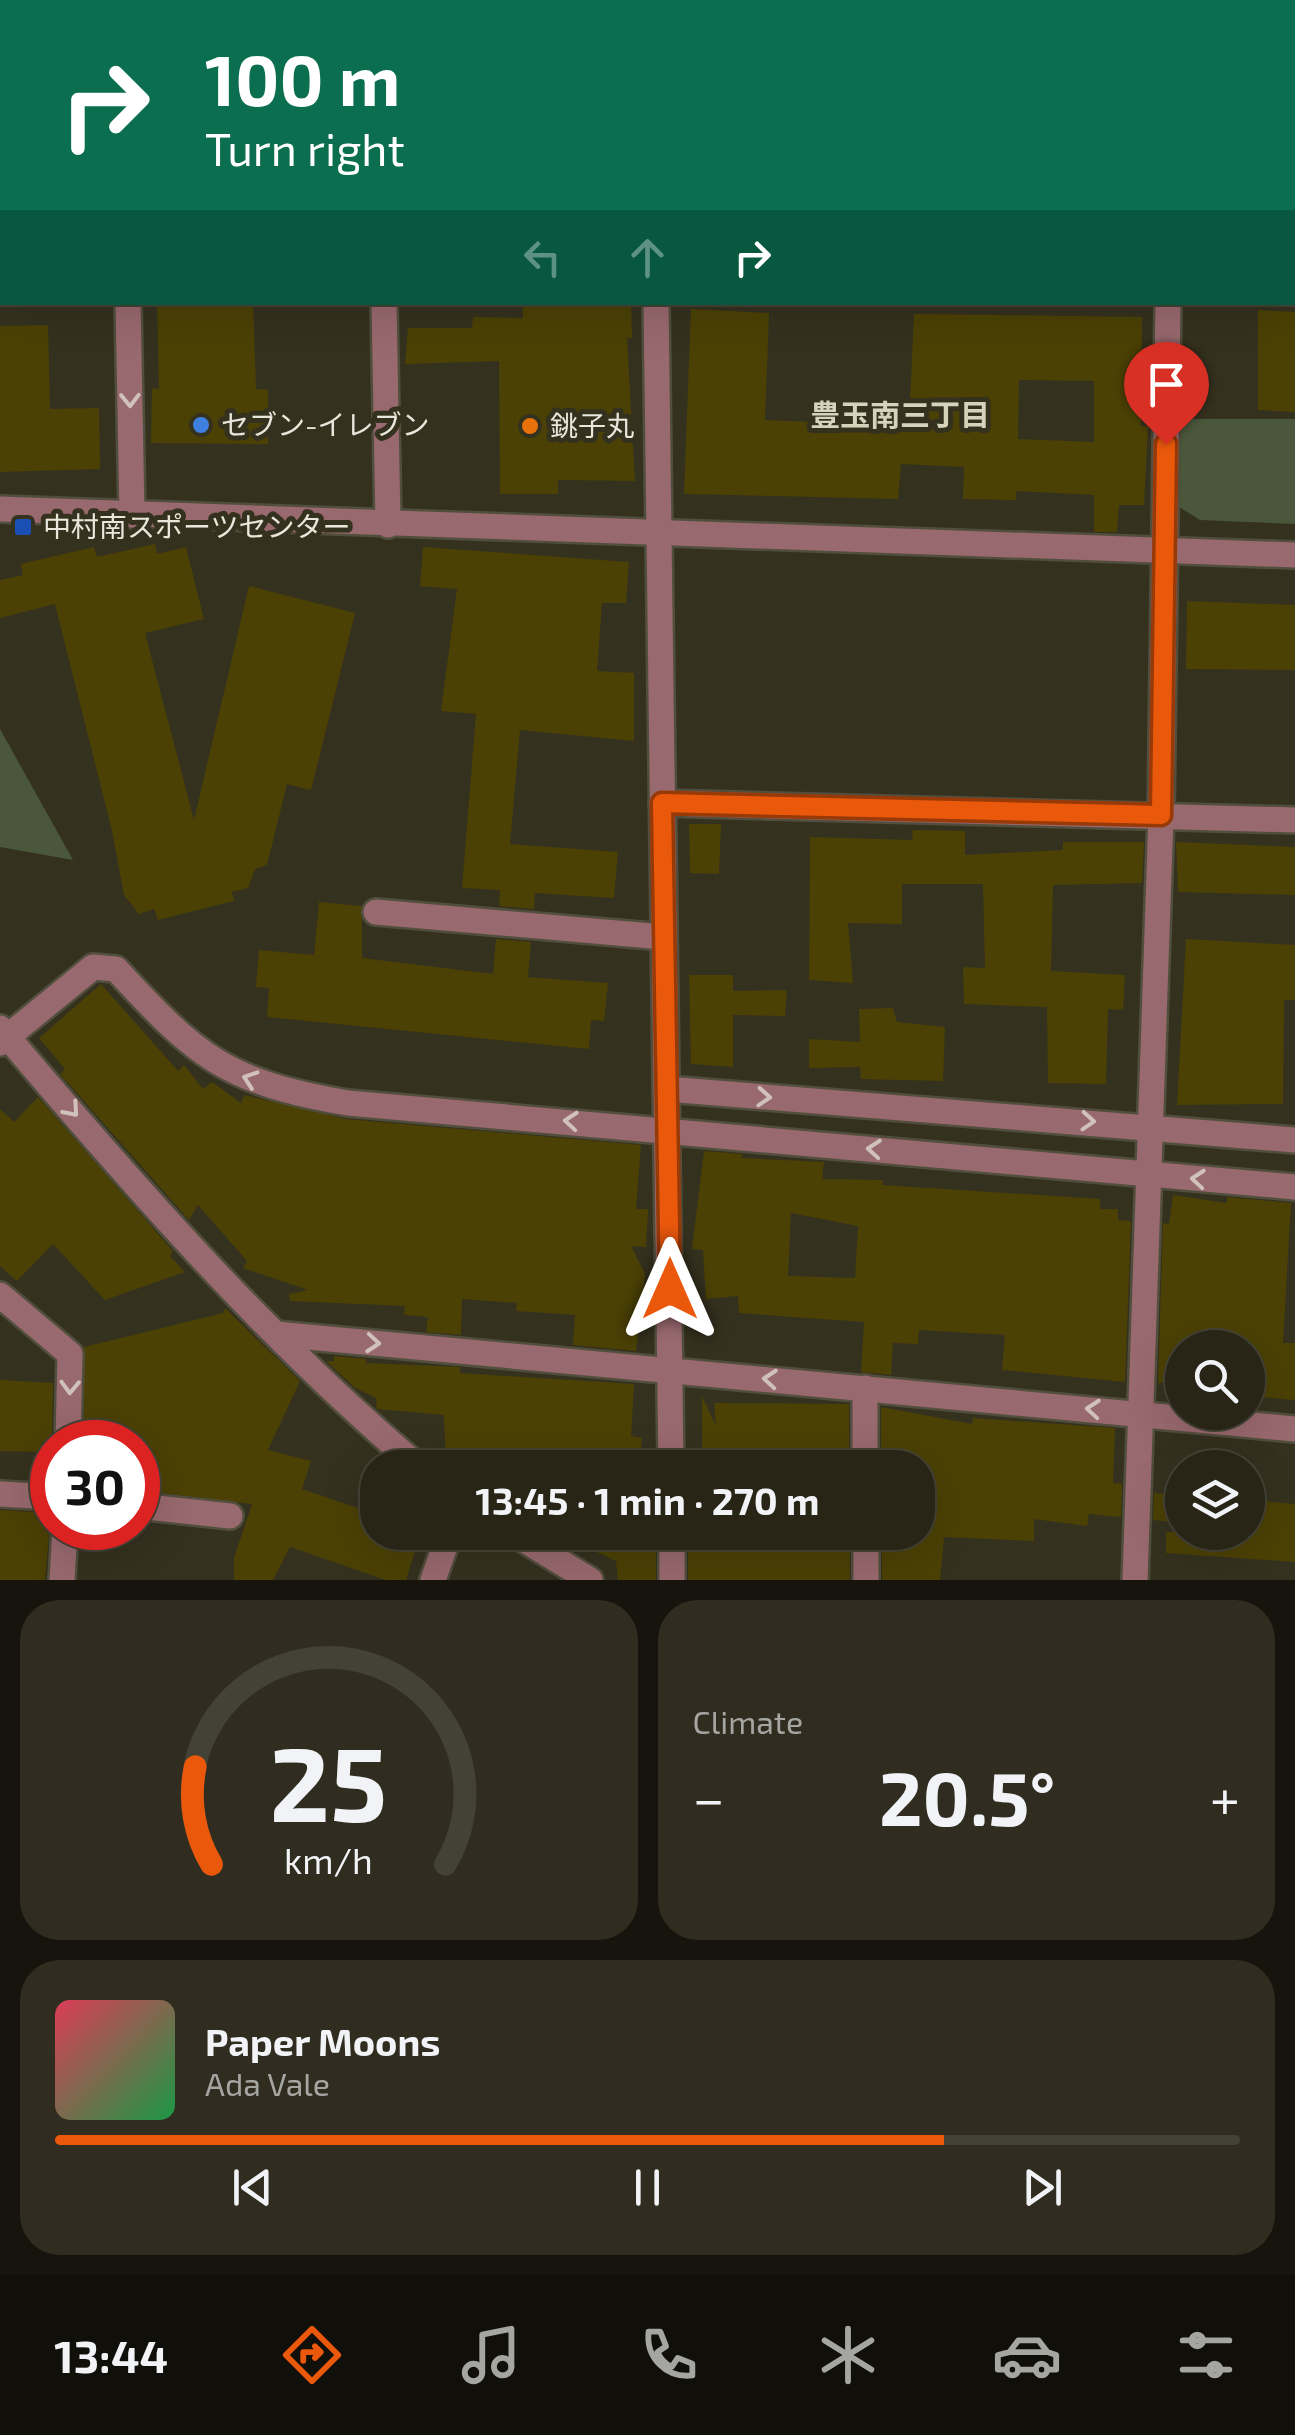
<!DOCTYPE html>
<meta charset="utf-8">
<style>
:root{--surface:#282517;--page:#302d20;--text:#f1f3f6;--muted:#a5a5a1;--line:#444236;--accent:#ea580c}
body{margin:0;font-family:"Exo 2","Noto Sans JP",sans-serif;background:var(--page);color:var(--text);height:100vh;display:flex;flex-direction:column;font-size:38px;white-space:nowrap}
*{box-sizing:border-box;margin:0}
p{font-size:32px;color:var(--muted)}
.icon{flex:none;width:55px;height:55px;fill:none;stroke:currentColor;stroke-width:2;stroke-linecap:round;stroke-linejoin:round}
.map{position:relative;height:1580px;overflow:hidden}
.sheet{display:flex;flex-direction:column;gap:20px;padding:20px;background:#16140d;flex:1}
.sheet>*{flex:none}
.banner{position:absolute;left:0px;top:0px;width:1295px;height:305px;box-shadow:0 10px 40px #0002,0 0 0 2px var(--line);background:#0b6e4f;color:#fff;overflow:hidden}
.fabs{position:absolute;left:1165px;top:1330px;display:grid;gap:20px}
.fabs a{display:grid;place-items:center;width:100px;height:100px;border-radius:50%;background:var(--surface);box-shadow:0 10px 40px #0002,0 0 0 2px var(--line);font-size:50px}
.speed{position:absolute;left:30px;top:1420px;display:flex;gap:20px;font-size:50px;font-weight:700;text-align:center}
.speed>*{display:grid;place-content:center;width:130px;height:130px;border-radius:50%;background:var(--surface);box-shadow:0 10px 40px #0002,0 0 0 2px var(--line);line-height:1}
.speed .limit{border:15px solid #d22;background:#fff;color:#111}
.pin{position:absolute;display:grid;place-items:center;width:85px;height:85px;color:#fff;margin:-102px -42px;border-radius:50% 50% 50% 0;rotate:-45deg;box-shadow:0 0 10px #0007}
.pin .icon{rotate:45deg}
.me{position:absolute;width:110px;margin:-55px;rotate:0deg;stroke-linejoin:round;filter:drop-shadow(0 0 8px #0008)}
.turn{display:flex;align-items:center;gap:35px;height:210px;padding:0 40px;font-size:45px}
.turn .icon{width:130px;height:130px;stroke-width:2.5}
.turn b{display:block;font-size:70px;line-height:85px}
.lanes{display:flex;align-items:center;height:95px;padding:0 40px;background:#0003;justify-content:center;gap:50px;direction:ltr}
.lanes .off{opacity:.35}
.big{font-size:75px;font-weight:700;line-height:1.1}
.sheet .widget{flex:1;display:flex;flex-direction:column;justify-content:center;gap:15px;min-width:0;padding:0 35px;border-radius:40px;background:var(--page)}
.sheet .dial{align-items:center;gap:0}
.dial svg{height:260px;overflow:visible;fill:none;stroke:var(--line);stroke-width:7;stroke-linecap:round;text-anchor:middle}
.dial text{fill:var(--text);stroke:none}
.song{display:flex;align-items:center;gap:30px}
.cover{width:120px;height:120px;border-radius:15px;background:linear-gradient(135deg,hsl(350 70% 55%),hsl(140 70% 35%))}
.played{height:10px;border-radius:5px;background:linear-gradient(90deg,var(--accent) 75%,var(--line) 75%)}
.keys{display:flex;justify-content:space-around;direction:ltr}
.heat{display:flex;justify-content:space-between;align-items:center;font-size:55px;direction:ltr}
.sheet .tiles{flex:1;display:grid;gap:20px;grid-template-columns:1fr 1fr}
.widget:last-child{grid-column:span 2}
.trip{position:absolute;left:360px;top:1450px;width:575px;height:100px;border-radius:40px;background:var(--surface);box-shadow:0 10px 40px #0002,0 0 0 2px var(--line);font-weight:700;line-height:100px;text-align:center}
.menu{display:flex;height:160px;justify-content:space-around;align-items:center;background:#100f09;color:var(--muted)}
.menu .icon{width:70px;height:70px}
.menu .on{color:var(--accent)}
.menu b{font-size:45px;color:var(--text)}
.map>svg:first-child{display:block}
.green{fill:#4a573a}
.building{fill:#4b4105;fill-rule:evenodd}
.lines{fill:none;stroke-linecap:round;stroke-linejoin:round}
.minor-casing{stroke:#524e3d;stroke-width:30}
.minor{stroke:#98696e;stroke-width:25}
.oneway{stroke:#d1c1bb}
.route-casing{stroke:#983908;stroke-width:25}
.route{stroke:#ea580c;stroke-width:18}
.shop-dot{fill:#3f7fe0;stroke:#35311f;stroke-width:4}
.food-dot{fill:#e8710a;stroke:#35311f;stroke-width:4}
.transit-dot{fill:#1a4fb4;stroke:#35311f;stroke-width:4}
.labels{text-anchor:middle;stroke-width:10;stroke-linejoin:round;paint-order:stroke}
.poi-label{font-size:28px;fill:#e9e7dc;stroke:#35311f;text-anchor:start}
.neighbourhood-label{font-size:30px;font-weight:bold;fill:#d6d2bb;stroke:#35311f}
</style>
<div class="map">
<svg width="1295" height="1580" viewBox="0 0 1295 1580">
<rect width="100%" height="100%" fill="#35311f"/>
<g class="green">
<polygon points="1181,419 1295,419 1295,524 1200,520 1179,507"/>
<polygon points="0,729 73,860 0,847"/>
</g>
<g class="building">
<polygon points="157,302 253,302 256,389 268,390 268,444 151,443 152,388 159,389"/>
<polygon points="523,302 631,302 632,338 627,338 635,481 558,480 558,494 500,494 499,361 405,364 408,328 472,328 473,317 523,318"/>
<path d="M691,309L769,313L765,420L909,426L914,314L1142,317L1141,426H1148L1144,505H1119L1117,532H1094V495L1016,491V500L963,499L964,467L901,464L898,499L684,494ZM1019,380L1094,381V442L1018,439Z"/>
<polygon points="1258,310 1295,312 1295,412 1258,410"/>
<polygon points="48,325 50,409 99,408 100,469 0,472 0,326"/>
<polygon points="155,544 157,554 186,547 204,619 145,633 194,820 249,586 355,613 311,790 287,784 267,865 255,869 248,888 232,892 234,901 158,920 154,909 139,914 124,895 112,831 55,604 0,618 0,580 23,575 21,564 94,547 97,557"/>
<polygon points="423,547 629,562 626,603 602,603 597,671 634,673 634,741 520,730 510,844 618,852 614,898 535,893 534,909 499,906 500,890 462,888 476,714 441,711 457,589 420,586"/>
<polygon points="1187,601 1295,605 1295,670 1186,669"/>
<polygon points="689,824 721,824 719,874 690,873"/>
<polygon points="913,830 965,831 965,855 1063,850 1063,842 1144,842 1142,883 1053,885 1051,971 1125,975 1123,1010 1108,1009 1106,1084 1048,1083 1047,1007 964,1004 963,967 985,968 983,884 902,884 902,924 848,923 853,983 809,980 810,837 912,840"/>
<polygon points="1176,842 1295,847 1295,895 1178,892"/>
<polygon points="319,902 362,906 362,958 493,974 496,939 531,942 528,977 608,983 604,1021 591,1020 589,1049 267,1017 269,988 256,987 259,950 314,955"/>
<polygon points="1186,939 1295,945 1295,1000 1284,1000 1283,1104 1177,1105"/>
<polygon points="689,975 733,975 733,991 787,990 785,1016 733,1015 733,1067 691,1064"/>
<polygon points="101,984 178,1071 184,1065 203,1089 212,1082 241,1103 244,1095 346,1119 641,1145 636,1209 648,1209 646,1247 631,1246 645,1274 636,1351 573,1345 575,1315 516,1311 517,1303 462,1299 461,1335 426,1332 428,1317 404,1315 405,1306 290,1301 289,1294 308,1290 243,1268 247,1261 198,1205 189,1220 60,1074 65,1069 39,1038"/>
<polygon points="893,1008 897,1022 945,1027 943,1081 861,1079 860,1067 809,1068 809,1039 860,1042 859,1009"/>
<polygon points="38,1097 173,1251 170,1256 185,1272 105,1300 53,1244 17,1281 0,1266 0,1109 14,1122"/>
<path d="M704,1151L742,1154V1158L824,1162L822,1179L883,1180L882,1185L1100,1199V1209H1118V1220L1131,1221L1125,1382L1002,1370L1005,1335L919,1330L918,1344L893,1343L891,1375L861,1372L864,1322L739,1313L738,1296L706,1299L703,1250L692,1249ZM791,1213L858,1226L855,1278L788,1276Z"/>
<polygon points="1173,1195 1227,1203 1227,1197 1291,1203 1283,1343 1295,1343 1295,1400 1248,1396 1252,1348 1182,1348 1182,1383 1158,1383 1163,1223 1169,1224"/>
<polygon points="225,1308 300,1381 268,1450 311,1461 302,1489 378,1515 378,1532 421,1532 406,1580 386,1580 290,1547 273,1580 234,1580 234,1558 252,1504 138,1490 138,1442 84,1442 84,1347 223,1313"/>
<polygon points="334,1356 366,1359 366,1363 460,1367 460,1373 634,1384 631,1436 642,1438 639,1468 593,1468 594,1450 540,1451 541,1468 446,1468 444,1415 377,1409 376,1398 354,1387 326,1361 334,1361"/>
<polygon points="0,1380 53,1383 52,1442 42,1442 41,1452 0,1451"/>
<polygon points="702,1396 716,1426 714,1403 849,1404 849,1459 823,1460 823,1451 762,1449 762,1468 702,1468"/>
<polygon points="881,1407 972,1424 973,1418 1115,1428 1113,1483 1122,1484 1121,1517 1089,1514 1087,1526 1034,1519 1034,1541 944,1537 940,1580 882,1580 882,1532 918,1532 918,1467 881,1467"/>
<polygon points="1154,1493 1182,1496 1182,1523 1153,1520"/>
<polygon points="1248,1500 1295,1504 1295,1562 1166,1553 1166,1532 1248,1532"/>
<polygon points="0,1510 51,1513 45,1580 0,1580"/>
<polygon points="701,1532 850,1532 850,1580 688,1580 688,1537 701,1537"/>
<polygon points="565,1537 656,1537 656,1580 618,1580 616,1561"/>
</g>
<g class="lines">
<defs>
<g id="minor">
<polyline points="125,0 125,2"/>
<polyline points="379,0 379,2"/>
<polyline points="649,0 650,2"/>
<polyline points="1257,2 1258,0"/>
<polyline points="0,202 2,202"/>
<polyline points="1292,273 1295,273"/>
<polyline points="128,302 132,515"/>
<polyline points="384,302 388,525"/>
<polyline points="656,302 671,1468"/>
<polyline points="0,509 1295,555"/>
<polyline points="662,803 1295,820"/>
<polyline points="376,912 663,937"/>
<path d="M0,1028C131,1183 265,1337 420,1468"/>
<path d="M0,1043L93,967L116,969C198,1058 226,1082 348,1103L1295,1187"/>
<polyline points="667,1089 1295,1140"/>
<polyline points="0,1295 70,1354 68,1442"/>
<polyline points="276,1334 1295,1429"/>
<polyline points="865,1388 865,1468"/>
<polyline points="0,1494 52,1497"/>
<polyline points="138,1506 230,1516"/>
<polyline points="511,1532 590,1580"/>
<polyline points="672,1532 672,1580"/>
<polyline points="866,1532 866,1580"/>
<polyline points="62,1580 65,1528"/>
<polyline points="433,1580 450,1532"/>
<polyline points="1135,1580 1161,815 1168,302"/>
</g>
</defs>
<use href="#minor" class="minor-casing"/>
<use href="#minor" class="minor"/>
</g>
<defs><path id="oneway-chevron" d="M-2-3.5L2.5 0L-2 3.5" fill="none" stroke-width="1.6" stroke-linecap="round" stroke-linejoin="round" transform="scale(2.5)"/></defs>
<g class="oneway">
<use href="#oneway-chevron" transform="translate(130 400) rotate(89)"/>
<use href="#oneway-chevron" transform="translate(250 1079) rotate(-161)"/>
<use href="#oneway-chevron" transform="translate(764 1097) rotate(4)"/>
<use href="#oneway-chevron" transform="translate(72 1110) rotate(49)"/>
<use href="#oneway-chevron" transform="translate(571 1121) rotate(-175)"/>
<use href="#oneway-chevron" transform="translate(1088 1121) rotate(4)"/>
<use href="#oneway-chevron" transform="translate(874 1149) rotate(-175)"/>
<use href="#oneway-chevron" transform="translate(1198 1179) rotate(-175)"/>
<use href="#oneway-chevron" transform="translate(373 1343) rotate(5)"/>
<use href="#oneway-chevron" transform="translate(770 1379) rotate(-175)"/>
<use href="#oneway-chevron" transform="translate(70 1387) rotate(92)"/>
<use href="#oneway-chevron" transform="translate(1093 1409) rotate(-175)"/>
</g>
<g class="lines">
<defs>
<polyline id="route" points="670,1289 662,803 1161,815 1166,444"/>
</defs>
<use href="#route" class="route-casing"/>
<use href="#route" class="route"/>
</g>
<circle class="shop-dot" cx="201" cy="425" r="10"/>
<circle class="food-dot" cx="530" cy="426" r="10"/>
<rect class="transit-dot" x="13" y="517" width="20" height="20" rx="5"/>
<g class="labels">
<g class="poi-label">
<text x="221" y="435">セブン-イレブン</text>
<text x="550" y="436">銚子丸</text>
<text x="43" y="537">中村南スポーツセンター</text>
</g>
<g class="neighbourhood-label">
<text x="900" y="426">豊玉南三丁目</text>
</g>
</g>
</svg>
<div class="fabs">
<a><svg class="icon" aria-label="search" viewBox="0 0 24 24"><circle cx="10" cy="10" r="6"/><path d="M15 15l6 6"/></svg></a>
<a><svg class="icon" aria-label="layers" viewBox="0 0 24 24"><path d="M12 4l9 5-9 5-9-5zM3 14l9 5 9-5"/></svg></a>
</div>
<div class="speed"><div class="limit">30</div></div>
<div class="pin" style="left:1166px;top:444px;background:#d93025"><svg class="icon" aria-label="arrive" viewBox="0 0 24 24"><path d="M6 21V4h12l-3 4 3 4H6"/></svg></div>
<svg class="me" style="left:670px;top:1289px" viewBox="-20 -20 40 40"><path d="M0-17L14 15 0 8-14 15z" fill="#ea580c" stroke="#fff" stroke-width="4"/></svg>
<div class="trip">13:45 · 1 min · 270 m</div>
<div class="banner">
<div class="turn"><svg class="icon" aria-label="right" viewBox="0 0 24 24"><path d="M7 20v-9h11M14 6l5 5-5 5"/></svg><div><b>100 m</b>Turn right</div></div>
<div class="lanes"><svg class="icon off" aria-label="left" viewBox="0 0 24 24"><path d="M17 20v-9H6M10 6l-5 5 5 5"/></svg><svg class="icon off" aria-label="ahead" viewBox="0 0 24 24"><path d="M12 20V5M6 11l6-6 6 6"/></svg><svg class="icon" aria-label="right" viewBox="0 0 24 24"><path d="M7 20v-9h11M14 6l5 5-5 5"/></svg></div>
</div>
</div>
<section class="sheet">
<div class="tiles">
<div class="widget dial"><svg viewBox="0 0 100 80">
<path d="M14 69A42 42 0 1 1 86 69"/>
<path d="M14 69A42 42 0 0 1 9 39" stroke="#ea580c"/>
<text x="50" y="56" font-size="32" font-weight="700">25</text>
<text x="50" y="72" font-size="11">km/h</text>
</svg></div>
<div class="widget"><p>Climate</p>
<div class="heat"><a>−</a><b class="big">20.5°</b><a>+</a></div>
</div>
<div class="widget">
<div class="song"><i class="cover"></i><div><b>Paper Moons</b><p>Ada Vale</p></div></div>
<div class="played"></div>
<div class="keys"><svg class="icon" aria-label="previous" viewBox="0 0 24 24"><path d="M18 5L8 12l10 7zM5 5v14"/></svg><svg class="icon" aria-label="pause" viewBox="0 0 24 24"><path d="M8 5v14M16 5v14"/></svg><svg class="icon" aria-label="next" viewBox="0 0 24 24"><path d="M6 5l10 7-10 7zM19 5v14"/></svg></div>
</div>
</div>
</section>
<nav class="menu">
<b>13:44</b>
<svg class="icon on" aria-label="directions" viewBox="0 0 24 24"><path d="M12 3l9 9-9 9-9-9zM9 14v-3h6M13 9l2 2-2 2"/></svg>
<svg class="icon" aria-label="music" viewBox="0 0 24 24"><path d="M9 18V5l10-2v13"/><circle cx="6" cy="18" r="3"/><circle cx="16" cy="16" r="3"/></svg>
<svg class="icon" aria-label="phone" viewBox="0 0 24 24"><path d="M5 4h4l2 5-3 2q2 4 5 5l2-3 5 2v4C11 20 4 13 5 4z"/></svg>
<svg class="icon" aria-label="climate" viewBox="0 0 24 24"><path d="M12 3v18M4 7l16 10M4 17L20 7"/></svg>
<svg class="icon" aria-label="car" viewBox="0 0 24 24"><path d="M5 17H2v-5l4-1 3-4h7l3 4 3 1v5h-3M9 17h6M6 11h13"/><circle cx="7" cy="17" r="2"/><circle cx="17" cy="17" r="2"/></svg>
<svg class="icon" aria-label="filters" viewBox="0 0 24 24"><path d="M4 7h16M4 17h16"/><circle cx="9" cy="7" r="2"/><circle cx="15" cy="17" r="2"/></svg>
</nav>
